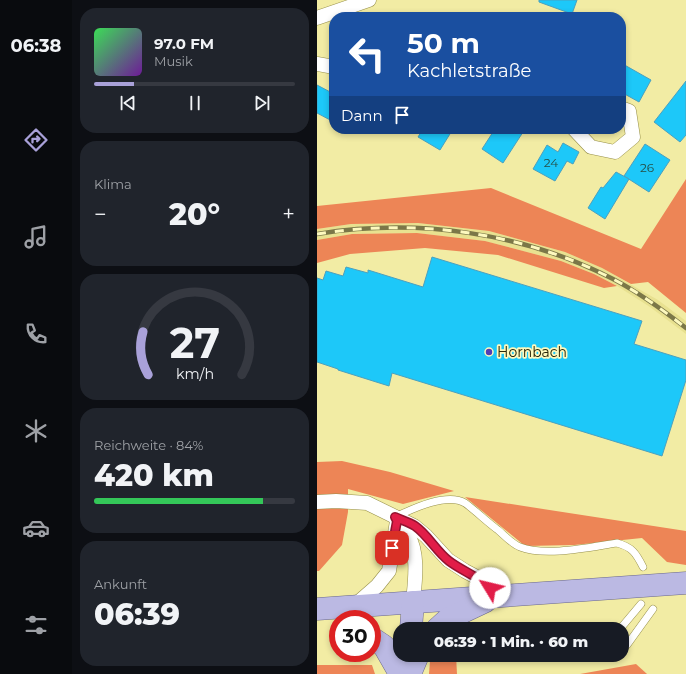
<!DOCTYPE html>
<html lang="de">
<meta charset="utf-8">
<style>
:root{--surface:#171b24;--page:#20242c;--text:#f1f3f6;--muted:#9ea1a6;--line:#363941;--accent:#a9a1d9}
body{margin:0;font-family:Montserrat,sans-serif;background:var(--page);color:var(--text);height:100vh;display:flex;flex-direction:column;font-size:15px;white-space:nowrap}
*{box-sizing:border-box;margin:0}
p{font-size:13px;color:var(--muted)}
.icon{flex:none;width:22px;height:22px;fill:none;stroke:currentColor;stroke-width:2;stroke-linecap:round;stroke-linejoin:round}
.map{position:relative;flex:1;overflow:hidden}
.side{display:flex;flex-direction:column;gap:8px;padding:8px;background:#0d0f14;width:245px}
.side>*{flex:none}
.top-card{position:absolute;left:12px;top:12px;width:297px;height:122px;border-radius:16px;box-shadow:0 2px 6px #0003;background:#1a4fa0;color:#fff;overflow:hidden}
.speed{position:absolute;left:12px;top:610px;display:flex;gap:8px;font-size:20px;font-weight:700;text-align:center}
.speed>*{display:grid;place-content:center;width:52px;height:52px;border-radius:50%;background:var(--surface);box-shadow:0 2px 6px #0003;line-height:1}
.speed .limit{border:6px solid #d22;background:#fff;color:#111}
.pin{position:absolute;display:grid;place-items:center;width:34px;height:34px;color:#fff;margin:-17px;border-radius:8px;box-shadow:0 2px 6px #0006}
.me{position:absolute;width:44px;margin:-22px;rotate:306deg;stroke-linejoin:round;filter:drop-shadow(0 0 3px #0008)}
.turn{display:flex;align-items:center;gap:14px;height:84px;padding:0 12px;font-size:18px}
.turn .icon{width:52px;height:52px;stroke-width:2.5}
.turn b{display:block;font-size:28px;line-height:34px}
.then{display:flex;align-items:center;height:38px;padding:0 12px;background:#0003;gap:8px;font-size:15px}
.big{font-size:30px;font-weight:800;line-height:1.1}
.side .tile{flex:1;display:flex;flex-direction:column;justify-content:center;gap:6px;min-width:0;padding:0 14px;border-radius:16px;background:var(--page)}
.side .dial{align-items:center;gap:0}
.dial svg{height:104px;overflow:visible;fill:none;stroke:var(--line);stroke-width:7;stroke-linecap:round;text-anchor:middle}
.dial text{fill:var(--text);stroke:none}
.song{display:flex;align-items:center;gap:12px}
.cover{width:48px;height:48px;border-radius:6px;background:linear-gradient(135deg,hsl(130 70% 55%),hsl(280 70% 35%))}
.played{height:4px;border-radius:2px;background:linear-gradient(90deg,var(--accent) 20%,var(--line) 20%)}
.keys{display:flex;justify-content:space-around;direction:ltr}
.heat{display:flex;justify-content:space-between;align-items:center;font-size:22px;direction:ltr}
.charge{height:6px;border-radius:3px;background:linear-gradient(90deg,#34c759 84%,var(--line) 0)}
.trip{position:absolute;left:76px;top:622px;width:236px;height:40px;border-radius:16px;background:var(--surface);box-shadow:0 2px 6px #0003;font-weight:800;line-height:40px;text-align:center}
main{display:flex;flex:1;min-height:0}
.menu{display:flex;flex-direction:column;width:72px;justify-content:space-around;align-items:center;background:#090b0e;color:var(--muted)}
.menu .icon{width:28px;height:28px}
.menu .active{color:var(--accent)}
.menu b{font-size:18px;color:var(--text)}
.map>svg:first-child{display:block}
.built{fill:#e8e190}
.forest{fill:#ed8556}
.building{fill:#1dc8f9;stroke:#4ca0be}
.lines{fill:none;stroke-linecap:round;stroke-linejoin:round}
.lane-casing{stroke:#97904a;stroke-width:8}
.street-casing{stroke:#97904a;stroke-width:15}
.primary-casing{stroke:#6a688a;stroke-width:23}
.lane{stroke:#fff;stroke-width:7}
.street{stroke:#fff;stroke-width:14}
.primary{stroke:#bbb9e3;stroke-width:22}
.rail-casing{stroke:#7b7748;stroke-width:4.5}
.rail{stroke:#fdf9bf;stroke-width:3;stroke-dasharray:9;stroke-linecap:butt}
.route-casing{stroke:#92132f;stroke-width:10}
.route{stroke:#e11d48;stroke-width:7}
.poi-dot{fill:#513db5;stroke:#fdf9bf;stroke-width:1.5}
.labels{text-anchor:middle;stroke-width:3.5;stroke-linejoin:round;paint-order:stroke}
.number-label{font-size:12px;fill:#264e44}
.poi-label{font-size:14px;fill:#292608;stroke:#fdf9bf;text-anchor:start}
</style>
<main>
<nav class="menu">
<b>06:38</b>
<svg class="icon active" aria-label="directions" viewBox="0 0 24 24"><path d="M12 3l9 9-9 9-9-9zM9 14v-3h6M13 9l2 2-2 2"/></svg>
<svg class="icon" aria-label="music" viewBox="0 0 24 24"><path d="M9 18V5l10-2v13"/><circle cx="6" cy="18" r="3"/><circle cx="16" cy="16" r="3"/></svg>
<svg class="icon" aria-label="phone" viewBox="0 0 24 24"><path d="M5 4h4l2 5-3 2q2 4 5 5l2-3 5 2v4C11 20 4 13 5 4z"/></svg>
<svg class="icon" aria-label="climate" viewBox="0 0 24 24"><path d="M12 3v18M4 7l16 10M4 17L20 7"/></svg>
<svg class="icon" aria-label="car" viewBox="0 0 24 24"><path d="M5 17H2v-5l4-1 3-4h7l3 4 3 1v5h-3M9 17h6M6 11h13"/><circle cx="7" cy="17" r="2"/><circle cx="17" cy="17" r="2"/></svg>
<svg class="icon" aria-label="filters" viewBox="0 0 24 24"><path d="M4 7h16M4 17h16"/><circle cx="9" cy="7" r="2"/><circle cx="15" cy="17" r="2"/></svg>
</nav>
<section class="side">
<div class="tile">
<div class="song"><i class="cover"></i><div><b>97.0 FM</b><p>Musik</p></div></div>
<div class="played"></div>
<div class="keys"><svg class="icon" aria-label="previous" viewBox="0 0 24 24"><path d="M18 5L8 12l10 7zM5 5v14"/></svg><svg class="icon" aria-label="pause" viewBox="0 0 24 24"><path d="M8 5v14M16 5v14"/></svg><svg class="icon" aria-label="next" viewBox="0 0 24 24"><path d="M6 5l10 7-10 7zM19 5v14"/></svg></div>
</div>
<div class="tile"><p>Klima</p>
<div class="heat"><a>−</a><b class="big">20°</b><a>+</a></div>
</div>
<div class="tile dial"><svg viewBox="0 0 100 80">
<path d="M14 69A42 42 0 1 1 86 69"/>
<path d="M14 69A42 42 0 0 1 10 36" stroke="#a9a1d9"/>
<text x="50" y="56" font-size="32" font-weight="700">27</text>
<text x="50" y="72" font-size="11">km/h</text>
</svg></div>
<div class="tile"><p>Reichweite · 84%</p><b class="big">420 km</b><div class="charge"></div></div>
<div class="tile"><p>Ankunft</p><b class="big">06:39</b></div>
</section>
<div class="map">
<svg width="369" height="674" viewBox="0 0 369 674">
<rect width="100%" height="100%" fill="#f2eca4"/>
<polygon class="built" points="101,223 172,231 248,252 285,268 341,300 369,321 369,334 333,307 300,286 277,274 244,261 168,241 100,233 35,234 0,240 0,229 34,224"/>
<g class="forest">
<polygon points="369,179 369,313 331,282 314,284 285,268 248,252 172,231 101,223 34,224 0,229 0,206 174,188 324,249"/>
<polygon points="100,233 168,241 244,261 277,274 300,286 287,288 181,255 108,248 33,254 0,263 0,240 35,234"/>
<polygon points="25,461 73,472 137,491 86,504 31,489 31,512 25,545 2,571 0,571 0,462"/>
<polygon points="148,497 369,531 369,565 350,562 325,538 257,545 208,546"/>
<polygon points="116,655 139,655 140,674 112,674 113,661"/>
<polygon points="319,664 330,674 263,674"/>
<polygon points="0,665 55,665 58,674 0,674"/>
</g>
<g class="building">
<polygon points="222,0 260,0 255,14 222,2"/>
<polygon points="304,63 334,80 322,102 304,92"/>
<polygon points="369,81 369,135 363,142 337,122"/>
<polygon points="0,85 17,94 17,122 0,113"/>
<polygon points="106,129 136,129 123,150 101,137"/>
<polygon points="178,129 208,129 186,163 165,149"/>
<polygon points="246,143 262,152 256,164 250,161 238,181 216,169 230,145 241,152"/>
<polygon points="328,144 353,160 332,192 307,176"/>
<polygon points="299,172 312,179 288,219 271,208 284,187 286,188"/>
<polygon points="115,257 325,321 317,344 369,360 369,380 345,456 75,373 72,386 21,370 21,369 0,362 0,278 6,280 9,271 26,276 29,267 51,273 51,270 106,287"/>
</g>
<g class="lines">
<defs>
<g id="lane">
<path d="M78,517C95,509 130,492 148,503C159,511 170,522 181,530C187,535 195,544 203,547C229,557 273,547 300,543C315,547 319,553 326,567"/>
<polyline points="303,629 324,604"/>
<polyline points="305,645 310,645 336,609"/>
</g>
<g id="street">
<polyline points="0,18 52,0"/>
<polyline points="0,64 17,67"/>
<polyline points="257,129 274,147 298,152 316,137 312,111 304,108"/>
<polyline points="0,502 19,501 50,503 97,526 109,536 131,560 148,571 165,580 181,596"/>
<path d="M78,517C82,523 87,529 91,535C102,554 98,581 96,602"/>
<polyline points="36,607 60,586 72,571 80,521"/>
</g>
<g id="primary">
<polyline points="0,609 369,583"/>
<polyline points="94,629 96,602"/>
<polyline points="120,629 131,619 169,601"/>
<polyline points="55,638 67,646 83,674"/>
<polyline points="93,674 101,655"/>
</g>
</defs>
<use href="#lane" class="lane-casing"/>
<use href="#street" class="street-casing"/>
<use href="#primary" class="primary-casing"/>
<use href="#lane" class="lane"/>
<use href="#street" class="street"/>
<use href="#primary" class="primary"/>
<defs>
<path id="rail" d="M0,234C100,218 205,232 296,279C321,292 346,310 369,328"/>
</defs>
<use href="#rail" class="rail-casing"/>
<use href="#rail" class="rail"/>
</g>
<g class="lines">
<defs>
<path id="route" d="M75,548L80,521L78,517C84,520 92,522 98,526C111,535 119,551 132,561C145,571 161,576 173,588"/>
</defs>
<use href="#route" class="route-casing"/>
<use href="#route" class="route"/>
</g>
<circle class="poi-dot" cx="172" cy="352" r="4"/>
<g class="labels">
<g class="number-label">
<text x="234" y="167">24</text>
<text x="330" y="172">26</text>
</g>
<g class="poi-label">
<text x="180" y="357">Hornbach</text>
</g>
</g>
</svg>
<div class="speed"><div class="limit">30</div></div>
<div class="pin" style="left:75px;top:548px;background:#d93025"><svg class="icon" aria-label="arrive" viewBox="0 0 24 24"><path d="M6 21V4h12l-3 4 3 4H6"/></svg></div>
<svg class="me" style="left:173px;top:588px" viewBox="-20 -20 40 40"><circle r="19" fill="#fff"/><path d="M0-13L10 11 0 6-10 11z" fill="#e11d48"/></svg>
<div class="trip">06:39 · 1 Min. · 60 m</div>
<div class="top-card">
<div class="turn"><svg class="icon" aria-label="left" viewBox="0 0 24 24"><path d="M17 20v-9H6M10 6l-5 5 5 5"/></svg><div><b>50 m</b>Kachletstraße</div></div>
<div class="then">Dann<svg class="icon" aria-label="arrive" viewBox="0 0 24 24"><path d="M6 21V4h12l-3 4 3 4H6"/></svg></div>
</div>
</div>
</main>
